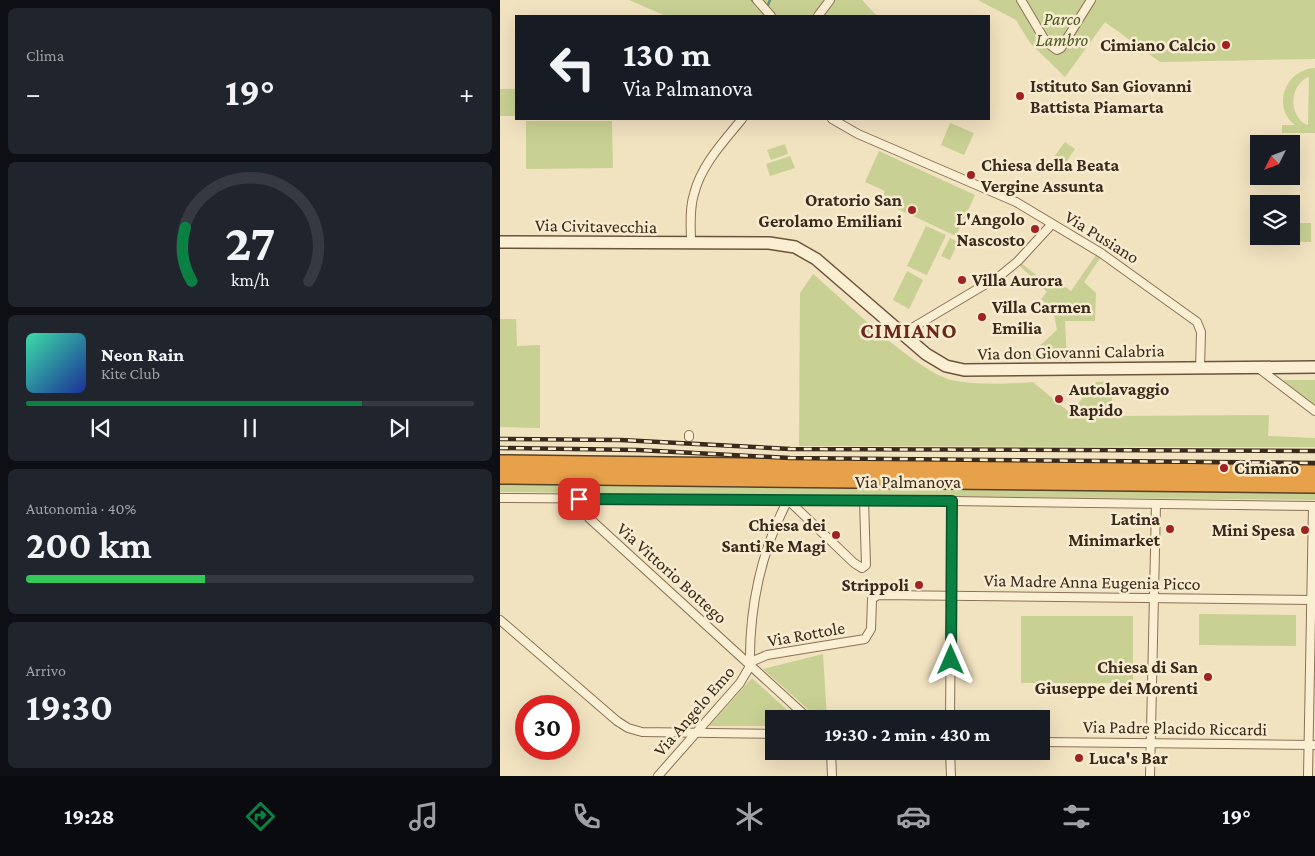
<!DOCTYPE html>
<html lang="it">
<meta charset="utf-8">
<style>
:root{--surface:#171b24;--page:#20242c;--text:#f1f3f6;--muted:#9ea1a6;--line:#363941;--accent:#0b8043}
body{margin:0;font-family:"Crimson Pro",serif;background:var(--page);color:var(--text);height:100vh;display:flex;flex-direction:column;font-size:19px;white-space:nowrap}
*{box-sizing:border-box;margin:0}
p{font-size:16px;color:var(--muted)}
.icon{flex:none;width:28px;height:28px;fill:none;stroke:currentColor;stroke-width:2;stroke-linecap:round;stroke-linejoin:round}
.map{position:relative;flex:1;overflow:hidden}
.details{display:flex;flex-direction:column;gap:8px;padding:8px;background:#0d0f14;width:500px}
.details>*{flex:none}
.guide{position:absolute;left:15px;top:15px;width:475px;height:105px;border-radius:0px;box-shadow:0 5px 20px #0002;background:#171b24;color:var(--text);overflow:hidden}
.needle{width:32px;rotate:228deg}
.fabs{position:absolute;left:750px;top:135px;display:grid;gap:10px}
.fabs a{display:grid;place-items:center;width:50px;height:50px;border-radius:0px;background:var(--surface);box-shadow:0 5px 20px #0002;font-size:25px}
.speed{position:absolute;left:15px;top:695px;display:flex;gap:10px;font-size:25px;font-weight:700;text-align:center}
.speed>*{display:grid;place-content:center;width:65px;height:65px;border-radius:50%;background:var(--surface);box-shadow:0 5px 20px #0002;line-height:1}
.speed .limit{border:8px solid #d22;background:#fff;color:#111}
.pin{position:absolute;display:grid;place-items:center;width:42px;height:42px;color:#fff;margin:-21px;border-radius:10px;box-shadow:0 2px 8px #0006}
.me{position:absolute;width:55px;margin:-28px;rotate:0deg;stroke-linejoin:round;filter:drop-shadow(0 0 4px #0008)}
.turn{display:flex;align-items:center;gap:18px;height:105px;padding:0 25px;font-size:22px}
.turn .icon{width:65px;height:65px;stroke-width:2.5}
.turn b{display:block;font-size:35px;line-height:42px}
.big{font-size:38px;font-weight:700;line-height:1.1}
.details .tile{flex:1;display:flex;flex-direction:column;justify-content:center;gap:8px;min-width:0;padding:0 18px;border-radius:8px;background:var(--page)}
.details .dial{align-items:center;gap:0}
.dial svg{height:130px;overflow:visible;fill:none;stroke:var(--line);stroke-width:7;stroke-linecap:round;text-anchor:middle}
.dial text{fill:var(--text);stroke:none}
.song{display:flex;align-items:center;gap:15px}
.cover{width:60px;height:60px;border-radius:8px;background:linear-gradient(135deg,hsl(160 70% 55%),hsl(230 70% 35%))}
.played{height:5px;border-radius:2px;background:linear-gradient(90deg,var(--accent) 75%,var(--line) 75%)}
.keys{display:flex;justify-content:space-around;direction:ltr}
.heat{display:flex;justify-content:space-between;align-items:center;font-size:28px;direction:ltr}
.charge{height:8px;border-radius:4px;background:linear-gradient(90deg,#34c759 40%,var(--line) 0)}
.trip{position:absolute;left:265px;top:710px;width:285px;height:50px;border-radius:0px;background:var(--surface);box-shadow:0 5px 20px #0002;font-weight:700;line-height:50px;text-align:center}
.dock{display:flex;height:80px;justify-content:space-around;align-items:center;background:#090b0e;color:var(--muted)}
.dock .icon{width:35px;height:35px}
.dock .on{color:var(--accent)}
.dock b{font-size:22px;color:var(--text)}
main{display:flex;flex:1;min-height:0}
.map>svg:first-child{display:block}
.green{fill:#c9d093;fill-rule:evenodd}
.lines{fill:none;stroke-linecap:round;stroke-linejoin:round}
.stream{stroke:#699187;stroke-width:2.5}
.street-casing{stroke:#8b7256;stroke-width:10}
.secondary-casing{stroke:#6d533a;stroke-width:14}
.highway-casing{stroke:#58402b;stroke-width:18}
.street{stroke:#fbefd3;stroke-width:8}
.secondary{stroke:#fbefd3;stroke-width:11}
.highway{stroke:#e7a14a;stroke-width:15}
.rail-casing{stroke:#3a2a1c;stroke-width:4.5}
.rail{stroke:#f8ecd0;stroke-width:2.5;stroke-dasharray:8;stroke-linecap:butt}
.route-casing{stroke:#07532c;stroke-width:12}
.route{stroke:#0b8043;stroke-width:9}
.poi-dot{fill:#9f2224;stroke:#f8ecd0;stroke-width:2}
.labels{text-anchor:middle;stroke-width:5;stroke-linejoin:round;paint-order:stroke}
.park-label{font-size:18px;font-style:italic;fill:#4a5821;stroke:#f8ecd0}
.poi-label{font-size:18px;font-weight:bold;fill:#3a2a1c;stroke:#f8ecd0;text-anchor:end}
.street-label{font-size:18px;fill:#3a2a1c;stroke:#f8ecd0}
.district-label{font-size:22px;font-weight:bold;letter-spacing:1px;fill:#692918;stroke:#f8ecd0}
</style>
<main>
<section class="details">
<div class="tile"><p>Clima</p>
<div class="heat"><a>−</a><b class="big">19°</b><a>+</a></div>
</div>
<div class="tile dial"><svg viewBox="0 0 100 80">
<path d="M14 69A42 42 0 1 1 86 69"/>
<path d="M14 69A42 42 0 0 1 10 36" stroke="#0b8043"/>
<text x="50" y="56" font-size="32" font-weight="700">27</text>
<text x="50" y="72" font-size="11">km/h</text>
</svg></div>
<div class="tile">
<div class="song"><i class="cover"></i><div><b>Neon Rain</b><p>Kite Club</p></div></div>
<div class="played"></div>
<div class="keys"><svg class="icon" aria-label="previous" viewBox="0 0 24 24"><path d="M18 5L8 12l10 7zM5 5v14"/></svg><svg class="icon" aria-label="pause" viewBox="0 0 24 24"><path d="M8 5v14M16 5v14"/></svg><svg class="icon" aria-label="next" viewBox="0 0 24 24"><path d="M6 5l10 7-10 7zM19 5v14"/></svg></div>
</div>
<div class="tile"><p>Autonomia · 40%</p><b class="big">200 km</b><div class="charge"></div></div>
<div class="tile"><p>Arrivo</p><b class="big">19:30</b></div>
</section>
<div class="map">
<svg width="815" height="776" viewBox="0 0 815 776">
<rect width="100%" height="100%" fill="#f1e2c0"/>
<g class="green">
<polygon points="129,0 362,0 377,16 166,16"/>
<polygon points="478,0 815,0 815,59 660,62 605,22 565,77 530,43 516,20"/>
<path d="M815,68V133H782V125H795C771,106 786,69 815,68ZM809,77L808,124L807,125C788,116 789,84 809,77Z"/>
<rect x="0" y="89" width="16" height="27"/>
<polygon points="26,121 112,121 113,168 26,169"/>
<polygon points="450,123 474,133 464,155 441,145"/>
<polygon points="565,142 575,149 562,168 551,161"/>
<polygon points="285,144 288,154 271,160 267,150"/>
<polygon points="379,151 475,195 456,236 381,201 385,191 365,182"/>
<polygon points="290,156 295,168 270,176 266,164"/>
<polygon points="791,223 811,223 811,242 774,242 774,236 791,236"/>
<polygon points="426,226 446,235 427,275 407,266"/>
<polygon points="450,238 458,242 450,260 441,256"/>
<polygon points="596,255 600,258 584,282 596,293 595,321 565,321 567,361 557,358 524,360 557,330 553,310 541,299 547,292 519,265 521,263 552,288 557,281 571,291"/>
<polygon points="407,271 423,280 409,309 393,300"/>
<path d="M313,274C344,300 420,376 456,381C481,385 509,384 533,382L570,413L596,382L612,381V416L769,415L768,436L815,438V447L299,446L300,293Z"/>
<polygon points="0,319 16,319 17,346 40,345 40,428 0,427"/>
<polygon points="783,380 815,380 815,405"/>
<polygon points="0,483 815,493 815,500 0,492"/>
<polygon points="699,614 796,615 796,646 699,645"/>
<rect x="521" y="616" width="112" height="67"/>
<polygon points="323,654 327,719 319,719 263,669"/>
<polygon points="252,678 297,719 274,719 274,726 209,726"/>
</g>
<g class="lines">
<g class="stream">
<polyline points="252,0 258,6"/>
<polyline points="268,5 270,0"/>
</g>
<defs>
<g id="street">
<polyline points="257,0 271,16"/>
<polyline points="521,0 546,42 557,50 561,48 591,0"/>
<polyline points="318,16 330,0"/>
<polyline points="332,119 358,134 516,202 601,253 697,322 701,332 700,368"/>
<path d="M191,244C191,228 189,210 194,194C201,165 224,141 242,119"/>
<polyline points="402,334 501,275 518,261 552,224"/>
<polyline points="757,367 815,411"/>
<polyline points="189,437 189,435"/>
<polyline points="0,498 452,501 815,506"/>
<polyline points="79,499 82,508 89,518 309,719"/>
<polyline points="288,500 354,563 362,568 366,565 364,500"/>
<polyline points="0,620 117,721 128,728 142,732 274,734"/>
<path d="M250,665C249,609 261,550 288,500"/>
<polyline points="450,719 452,501"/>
<polyline points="541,742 815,745"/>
<polyline points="331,751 332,776"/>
<polyline points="450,751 451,776"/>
<polyline points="158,776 240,683 253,661 267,655 365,639 371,629 372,599 378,595 815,600"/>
<polyline points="650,776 656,504"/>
<polyline points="808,776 813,506"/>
</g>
<polyline id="secondary" points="0,242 269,243 295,247 316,259 426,354 446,366 464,370 815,367"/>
<g id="highway">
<polyline points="0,463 815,473"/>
<polyline points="0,476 815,485"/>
</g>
</defs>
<use href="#street" class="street-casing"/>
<use href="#secondary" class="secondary-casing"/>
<use href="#highway" class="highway-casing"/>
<use href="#street" class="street"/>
<use href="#secondary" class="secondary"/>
<use href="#highway" class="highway"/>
<defs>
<g id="rail">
<polyline points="0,439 121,440 290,449 815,451"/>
<polyline points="0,448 138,450 290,458 815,463"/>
</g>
</defs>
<use href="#rail" class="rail-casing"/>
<use href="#rail" class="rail"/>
</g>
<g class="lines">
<defs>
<polyline id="route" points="79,499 452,501 451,660"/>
</defs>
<use href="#route" class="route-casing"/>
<use href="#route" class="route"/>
</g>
<g class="poi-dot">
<circle cx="726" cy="45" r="5"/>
<circle cx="520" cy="96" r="5"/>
<circle cx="471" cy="175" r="5"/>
<circle cx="412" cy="210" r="5"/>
<circle cx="535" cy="229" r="5"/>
<circle cx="462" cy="280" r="5"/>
<circle cx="482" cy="317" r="5"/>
<circle cx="559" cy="399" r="5"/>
<circle cx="724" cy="468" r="5"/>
<circle cx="670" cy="529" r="5"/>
<circle cx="805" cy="530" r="5"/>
<circle cx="336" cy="535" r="5"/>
<circle cx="419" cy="585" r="5"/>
<circle cx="708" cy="677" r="5"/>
<circle cx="579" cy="758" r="5"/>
</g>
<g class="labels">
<g class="park-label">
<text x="562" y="25">Parco<tspan x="562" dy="21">Lambro</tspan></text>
</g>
<g class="poi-label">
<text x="716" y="51">Cimiano Calcio</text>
<text x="530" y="92" text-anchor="start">Istituto San Giovanni<tspan x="530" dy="21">Battista Piamarta</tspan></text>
<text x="481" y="171" text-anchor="start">Chiesa della Beata<tspan x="481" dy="21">Vergine Assunta</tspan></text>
<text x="402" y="206">Oratorio San<tspan x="402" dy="21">Gerolamo Emiliani</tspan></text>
<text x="525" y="225">L'Angolo<tspan x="525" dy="21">Nascosto</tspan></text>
<text x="472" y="286" text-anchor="start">Villa Aurora</text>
<text x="492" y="313" text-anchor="start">Villa Carmen<tspan x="492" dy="21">Emilia</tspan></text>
<text x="569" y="395" text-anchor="start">Autolavaggio<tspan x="569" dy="21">Rapido</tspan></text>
<text x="734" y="474" text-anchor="start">Cimiano</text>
<text x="660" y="525">Latina<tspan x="660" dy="21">Minimarket</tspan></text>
<text x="326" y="531">Chiesa dei<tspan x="326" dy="21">Santi Re Magi</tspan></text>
<text x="795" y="536">Mini Spesa</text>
<text x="409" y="591">Strippoli</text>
<text x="698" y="673">Chiesa di San<tspan x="698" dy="21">Giuseppe dei Morenti</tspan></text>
<text x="589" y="764" text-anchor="start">Luca's Bar</text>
</g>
<g class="street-label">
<text transform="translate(96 226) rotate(1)" y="6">Via Civitavecchia</text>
<text transform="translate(602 237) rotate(32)" y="6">Via Pusiano</text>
<text transform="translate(571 352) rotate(-1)" y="6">Via don Giovanni Calabria</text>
<text x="408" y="488">Via Palmanova</text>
<text transform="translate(172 573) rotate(42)" y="6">Via Vittorio Bottego</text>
<text transform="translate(592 582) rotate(1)" y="6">Via Madre Anna Eugenia Picco</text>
<text transform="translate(306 634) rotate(-10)" y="6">Via Rottole</text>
<text transform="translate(194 711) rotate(-49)" y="6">Via Angelo Emo</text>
<text transform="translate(675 728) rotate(1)" y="6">Via Padre Placido Riccardi</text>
</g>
<g class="district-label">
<text x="409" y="338">CIMIANO</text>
</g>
</g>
</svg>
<div class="fabs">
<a><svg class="needle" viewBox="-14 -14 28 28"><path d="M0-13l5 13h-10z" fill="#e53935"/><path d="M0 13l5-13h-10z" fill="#9ea1a6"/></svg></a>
<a><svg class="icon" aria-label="layers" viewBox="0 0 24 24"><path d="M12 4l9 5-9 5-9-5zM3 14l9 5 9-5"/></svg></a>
</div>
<div class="speed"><div class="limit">30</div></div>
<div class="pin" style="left:79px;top:499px;background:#d93025"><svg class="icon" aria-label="arrive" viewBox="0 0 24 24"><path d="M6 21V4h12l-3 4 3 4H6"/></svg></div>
<svg class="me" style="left:451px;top:660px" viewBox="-20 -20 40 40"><path d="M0-17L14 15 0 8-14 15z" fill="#0b8043" stroke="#fff" stroke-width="4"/></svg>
<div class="trip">19:30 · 2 min · 430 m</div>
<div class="guide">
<div class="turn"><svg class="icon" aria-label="left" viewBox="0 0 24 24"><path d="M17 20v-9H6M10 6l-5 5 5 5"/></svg><div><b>130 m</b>Via Palmanova</div></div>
</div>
</div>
</main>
<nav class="dock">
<b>19:28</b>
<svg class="icon on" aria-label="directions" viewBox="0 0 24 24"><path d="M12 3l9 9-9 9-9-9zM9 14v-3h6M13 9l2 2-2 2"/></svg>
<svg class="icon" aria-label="music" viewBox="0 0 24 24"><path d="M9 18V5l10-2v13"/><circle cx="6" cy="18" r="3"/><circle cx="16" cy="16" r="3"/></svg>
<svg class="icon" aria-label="phone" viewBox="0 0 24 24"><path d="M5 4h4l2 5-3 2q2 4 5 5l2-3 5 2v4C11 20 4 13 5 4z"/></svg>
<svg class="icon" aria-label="climate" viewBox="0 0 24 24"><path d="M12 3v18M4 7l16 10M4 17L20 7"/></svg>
<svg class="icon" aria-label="car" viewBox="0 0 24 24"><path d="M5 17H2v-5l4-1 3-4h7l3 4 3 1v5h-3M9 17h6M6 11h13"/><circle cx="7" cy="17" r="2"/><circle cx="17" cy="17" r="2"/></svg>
<svg class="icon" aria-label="filters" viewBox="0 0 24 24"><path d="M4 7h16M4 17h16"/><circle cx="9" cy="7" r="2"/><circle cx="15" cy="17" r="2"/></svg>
<b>19°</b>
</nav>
